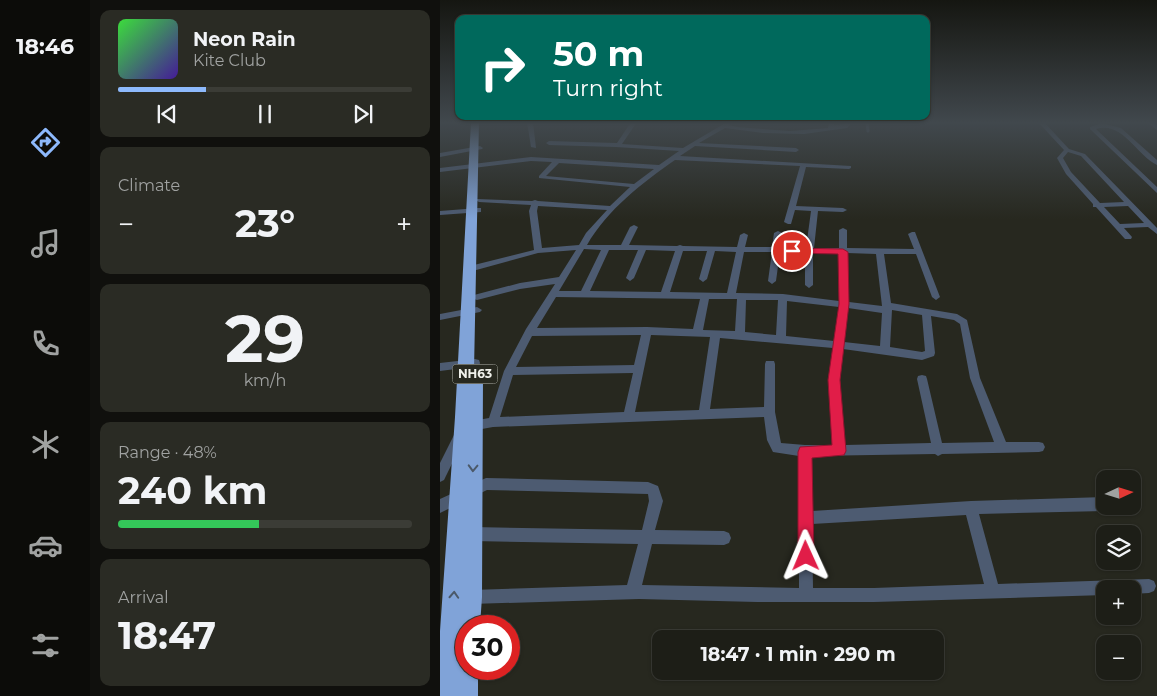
<!DOCTYPE html>
<meta charset="utf-8">
<style>
:root{--surface:#1d1e17;--page:#2a2b24;--text:#f1f3f6;--muted:#a0a2a1;--line:#3b3c36;--accent:#8db9fc}
body{margin:0;font-family:Montserrat,sans-serif;background:var(--page);color:var(--text);height:100vh;display:flex;flex-direction:column;font-size:19px;white-space:nowrap}
*{box-sizing:border-box;margin:0}
p{font-size:16px;color:var(--muted)}
.icon{flex:none;width:28px;height:28px;fill:none;stroke:currentColor;stroke-width:2;stroke-linecap:round;stroke-linejoin:round}
.map{position:relative;flex:1;overflow:hidden}
.panel{display:flex;flex-direction:column;gap:10px;padding:10px;background:#10100d;width:350px}
.panel>*{flex:none}
.hud{position:absolute;left:15px;top:15px;width:475px;height:105px;border-radius:10px;box-shadow:0 1px 4px #0004,0 0 0 1px var(--line);background:#00695c;color:#fff;overflow:hidden}
.needle{width:32px;rotate:86deg}
.controls{position:absolute;left:656px;top:470px;display:grid;gap:10px}
.controls a{display:grid;place-items:center;width:45px;height:45px;border-radius:10px;background:var(--surface);box-shadow:0 1px 4px #0004,0 0 0 1px var(--line);font-size:25px}
.speed{position:absolute;left:15px;top:615px;display:flex;gap:10px;font-size:25px;font-weight:700;text-align:center}
.speed>*{display:grid;place-content:center;width:65px;height:65px;border-radius:50%;background:var(--surface);box-shadow:0 1px 4px #0004,0 0 0 1px var(--line);line-height:1}
.speed .limit{border:8px solid #d22;background:#fff;color:#111}
.pin{position:absolute;display:grid;place-items:center;width:42px;height:42px;color:#fff;margin:-21px;border:2px solid #fff;border-radius:50%;box-shadow:0 1px 5px #0007}
.me{position:absolute;width:55px;margin:-28px;rotate:359deg;stroke-linejoin:round;filter:drop-shadow(0 0 4px #0008)}
.turn{display:flex;align-items:center;gap:18px;height:105px;padding:0 15px;font-size:22px}
.turn .icon{width:65px;height:65px;stroke-width:2.5}
.turn b{display:block;font-size:35px;line-height:42px}
.big{font-size:38px;font-weight:700;line-height:1.1}
.panel .card{flex:1;display:flex;flex-direction:column;justify-content:center;gap:8px;min-width:0;padding:0 18px;border-radius:10px;background:var(--page)}
.panel .dial{align-items:center;gap:0}
.dial b{font-size:65px;line-height:1}
.song{display:flex;align-items:center;gap:15px}
.cover{width:60px;height:60px;border-radius:8px;background:linear-gradient(135deg,hsl(120 70% 55%),hsl(260 70% 35%))}
.played{height:5px;border-radius:2px;background:linear-gradient(90deg,var(--accent) 30%,var(--line) 30%)}
.keys{display:flex;justify-content:space-around;direction:ltr}
.heat{display:flex;justify-content:space-between;align-items:center;font-size:28px;direction:ltr}
.charge{height:8px;border-radius:4px;background:linear-gradient(90deg,#34c759 48%,var(--line) 0)}
.trip{position:absolute;left:212px;top:630px;width:292px;height:50px;border-radius:10px;background:var(--surface);box-shadow:0 1px 4px #0004,0 0 0 1px var(--line);font-weight:700;line-height:50px;text-align:center}
main{display:flex;flex:1;min-height:0}
.tab-bar{display:flex;flex-direction:column;width:90px;justify-content:space-around;align-items:center;background:#0c0c09;color:var(--muted)}
.tab-bar .icon{width:35px;height:35px}
.tab-bar .on{color:var(--accent)}
.tab-bar b{font-size:22px;color:var(--text)}
.map>svg:first-child{display:block}
.lines{fill:none;stroke-linecap:round;stroke-linejoin:round}
.lane{stroke:#4d5b71;stroke-width:3}
.street{fill:#4d5b71;fill-rule:evenodd}
.highway{fill:#80a3d8;fill-rule:evenodd}
.oneway{stroke:#4b5969}
.route{fill:#e11d48;stroke:#92132f}
.labels{text-anchor:middle;stroke-width:5;stroke-linejoin:round;paint-order:stroke}
.shield{fill:#27281f;stroke:#b4b5ae;stroke-width:1}
.shield-label{font-size:12px;font-weight:bold;fill:#f0f1eb}
</style>
<main>
<nav class="tab-bar">
<b>18:46</b>
<svg class="icon on" aria-label="directions" viewBox="0 0 24 24"><path d="M12 3l9 9-9 9-9-9zM9 14v-3h6M13 9l2 2-2 2"/></svg>
<svg class="icon" aria-label="music" viewBox="0 0 24 24"><path d="M9 18V5l10-2v13"/><circle cx="6" cy="18" r="3"/><circle cx="16" cy="16" r="3"/></svg>
<svg class="icon" aria-label="phone" viewBox="0 0 24 24"><path d="M5 4h4l2 5-3 2q2 4 5 5l2-3 5 2v4C11 20 4 13 5 4z"/></svg>
<svg class="icon" aria-label="climate" viewBox="0 0 24 24"><path d="M12 3v18M4 7l16 10M4 17L20 7"/></svg>
<svg class="icon" aria-label="car" viewBox="0 0 24 24"><path d="M5 17H2v-5l4-1 3-4h7l3 4 3 1v5h-3M9 17h6M6 11h13"/><circle cx="7" cy="17" r="2"/><circle cx="17" cy="17" r="2"/></svg>
<svg class="icon" aria-label="filters" viewBox="0 0 24 24"><path d="M4 7h16M4 17h16"/><circle cx="9" cy="7" r="2"/><circle cx="15" cy="17" r="2"/></svg>
</nav>
<section class="panel">
<div class="card">
<div class="song"><i class="cover"></i><div><b>Neon Rain</b><p>Kite Club</p></div></div>
<div class="played"></div>
<div class="keys"><svg class="icon" aria-label="previous" viewBox="0 0 24 24"><path d="M18 5L8 12l10 7zM5 5v14"/></svg><svg class="icon" aria-label="pause" viewBox="0 0 24 24"><path d="M8 5v14M16 5v14"/></svg><svg class="icon" aria-label="next" viewBox="0 0 24 24"><path d="M6 5l10 7-10 7zM19 5v14"/></svg></div>
</div>
<div class="card"><p>Climate</p>
<div class="heat"><a>−</a><b class="big">23°</b><a>+</a></div>
</div>
<div class="card dial"><b>29</b><p>km/h</p></div>
<div class="card"><p>Range · 48%</p><b class="big">240 km</b><div class="charge"></div></div>
<div class="card"><p>Arrival</p><b class="big">18:47</b></div>
</section>
<div class="map">
<svg width="717" height="696" viewBox="0 0 717 696">
<rect width="100%" height="100%" fill="#27281f"/>
<g class="lines">
<polyline class="lane" points="427,122 428,131"/>
<g class="street">
<polygon points="87,122 93,122 96,148 91,147"/>
<path d="M191,122H197L182,144L243,148L287,122H294L289,125L297,127L350,131L388,128L389,122H395L394,125L405,124L407,122H413L407,128L364,134L323,133L285,128L259,143L356,148L359,150L356,152L255,146L240,156L411,166V168L409,169L366,167L356,206L403,208L407,210L403,212L378,211L374,248H399V230L403,228L407,230V248L474,249L468,234L472,232H475L500,297L496,300L492,297L476,254H444L451,303L517,314L527,320L540,378L566,442H599L603,443L605,447L603,451L599,452L502,454L498,456L495,454L371,456L372,511L531,501L665,497V506H671L670,509L665,511L539,514L558,584L709,579L714,581L716,586L714,591L709,593L692,594V589H665V595L434,602H317L199,599L31,604L26,602L24,597L26,592L31,590L187,585L198,544L32,541L27,539L25,534L27,529L32,527L202,530L209,501L208,494L47,490L0,513V499L46,478L208,482L218,486L223,501L215,530L284,531L289,533L291,538L289,543L284,545L212,544L202,585L359,588V456L333,452L327,440L324,417L53,427L31,431L27,430L25,426L27,422L49,418L64,371L86,329L115,284L80,289L37,300L34,299L33,297L34,295L80,283L119,277L136,250L98,253L29,272L26,271V267L94,250L89,211L91,205L39,202L37,201V199L92,201L95,200L98,201L170,206L190,187L99,178V176L112,162L91,161L0,172V168L91,157L219,165L239,151L176,147L109,145L106,143L109,141L177,143ZM235,160L360,166L344,222L348,224H351L355,210L371,211L366,248L340,247L342,233L338,231L334,233L332,247H305L308,235L304,233L300,235L297,247L243,246L240,245L237,246L189,245L198,227L194,225L190,227L181,245H147C168,209 202,183 235,160ZM119,163L214,169L194,184L106,176ZM98,206L167,210L146,233L139,245L102,248L97,211ZM144,249L161,250L141,291H119ZM169,250H198L186,278L190,281L194,278L206,250L235,251L221,292L150,291ZM243,251H267L259,279L263,282L267,279L275,251L296,252L287,293L230,292ZM304,252H332L328,281L332,284L336,281L340,252L365,253V285L369,288L373,285V253H399V301L343,294L296,293ZM407,253L436,254L442,306L409,302ZM116,297L260,299L253,329L207,327L97,328ZM269,299H297L295,331L263,330ZM306,300H338L336,335L305,332ZM347,301L399,307L394,341L346,336ZM408,308L442,313L440,346L404,342ZM452,310L482,315L485,351L482,352L450,347ZM491,316L514,320L520,324L530,378L554,442L502,443L487,379L486,376L482,375L478,376L477,379L491,443L405,445L399,380L403,349L482,360L494,356L495,353ZM201,335L194,365L76,367L92,336ZM211,335L270,337L259,410L195,412ZM280,338L393,348L389,380L394,445H365L341,443L335,412V364L334,361H326L325,364L324,407L270,409ZM193,373L184,412L60,417L73,375ZM526,515L544,584L434,588H373L372,524Z"/>
<path d="M598,122H604L629,149L645,154L717,228V234L708,227L684,228L692,237L691,239H685L656,207H653V204L626,174L617,158L624,150ZM628,152L641,156L684,202L660,203L631,172L623,158ZM688,206L704,223L680,224L664,207Z"/>
<path d="M657,122H663L665,124L681,128L717,160V165C696,155 683,121 656,129L717,187V193L650,129V127L659,124Z"/>
<polygon points="707,122 713,122 717,125 717,130"/>
<polygon points="40,146 43,148 42,149 0,157 0,153"/>
<polygon points="38,208 41,208 41,212 0,215 0,211"/>
<polygon points="37,307 42,310 40,312 0,320 0,314"/>
<polygon points="35,359 39,360 40,363 39,366 0,371 0,363"/>
<polygon points="18,434 22,435 24,439 4,480 0,482 0,463 14,435"/>
</g>
<polygon class="highway" points="31,122 39,122 34,370 41,371 43,376 42,597 40,626 26,626 26,669 38,669 38,696 0,696 0,631 15,417"/>
</g>
<defs><path id="oneway-chevron" d="M-2-3.5L2.5 0L-2 3.5" fill="none" stroke-width="1.6" stroke-linecap="round" stroke-linejoin="round" transform="scale(1.25)"/></defs>
<g class="oneway">
<use href="#oneway-chevron" transform="translate(33 468) rotate(92)"/>
<use href="#oneway-chevron" transform="translate(14 595) rotate(-87)"/>
</g>
<linearGradient id="sky" x2="0" y2="1"><stop stop-color="#151611"/><stop offset="0.56" stop-color="#41484d"/><stop offset="1" stop-color="#41484d" stop-opacity="0"/></linearGradient>
<rect width="717" height="219" fill="url(#sky)"/>
<polygon class="route" points="352,248 403,249 408,252 409,304 400,380 406,451 404,455 372,458 374,556 371,562 366,564 360,562 358,556 358,452 360,447 392,445 388,380 399,304 398,254 349,253 347,251"/>
<g class="labels">
<rect class="shield" x="12.5" y="364.5" width="45" height="19" rx="4"/>
<g class="shield-label">
<text x="35" y="378">NH63</text>
</g>
</g>
</svg>
<div class="controls">
<a><svg class="needle" viewBox="-14 -14 28 28"><path d="M0-13l5 13h-10z" fill="#e53935"/><path d="M0 13l5-13h-10z" fill="#a0a2a1"/></svg></a>
<a><svg class="icon" aria-label="layers" viewBox="0 0 24 24"><path d="M12 4l9 5-9 5-9-5zM3 14l9 5 9-5"/></svg></a>
<a>+</a>
<a>−</a>
</div>
<div class="speed"><div class="limit">30</div></div>
<div class="pin" style="left:352px;top:251px;background:#d93025"><svg class="icon" aria-label="arrive" viewBox="0 0 24 24"><path d="M6 21V4h12l-3 4 3 4H6"/></svg></div>
<svg class="me" style="left:366px;top:556px" viewBox="-20 -20 40 40"><path d="M0-17L14 15 0 8-14 15z" fill="#e11d48" stroke="#fff" stroke-width="4"/></svg>
<div class="trip">18:47 · 1 min · 290 m</div>
<div class="hud">
<div class="turn"><svg class="icon" aria-label="right" viewBox="0 0 24 24"><path d="M7 20v-9h11M14 6l5 5-5 5"/></svg><div><b>50 m</b>Turn right</div></div>
</div>
</div>
</main>
